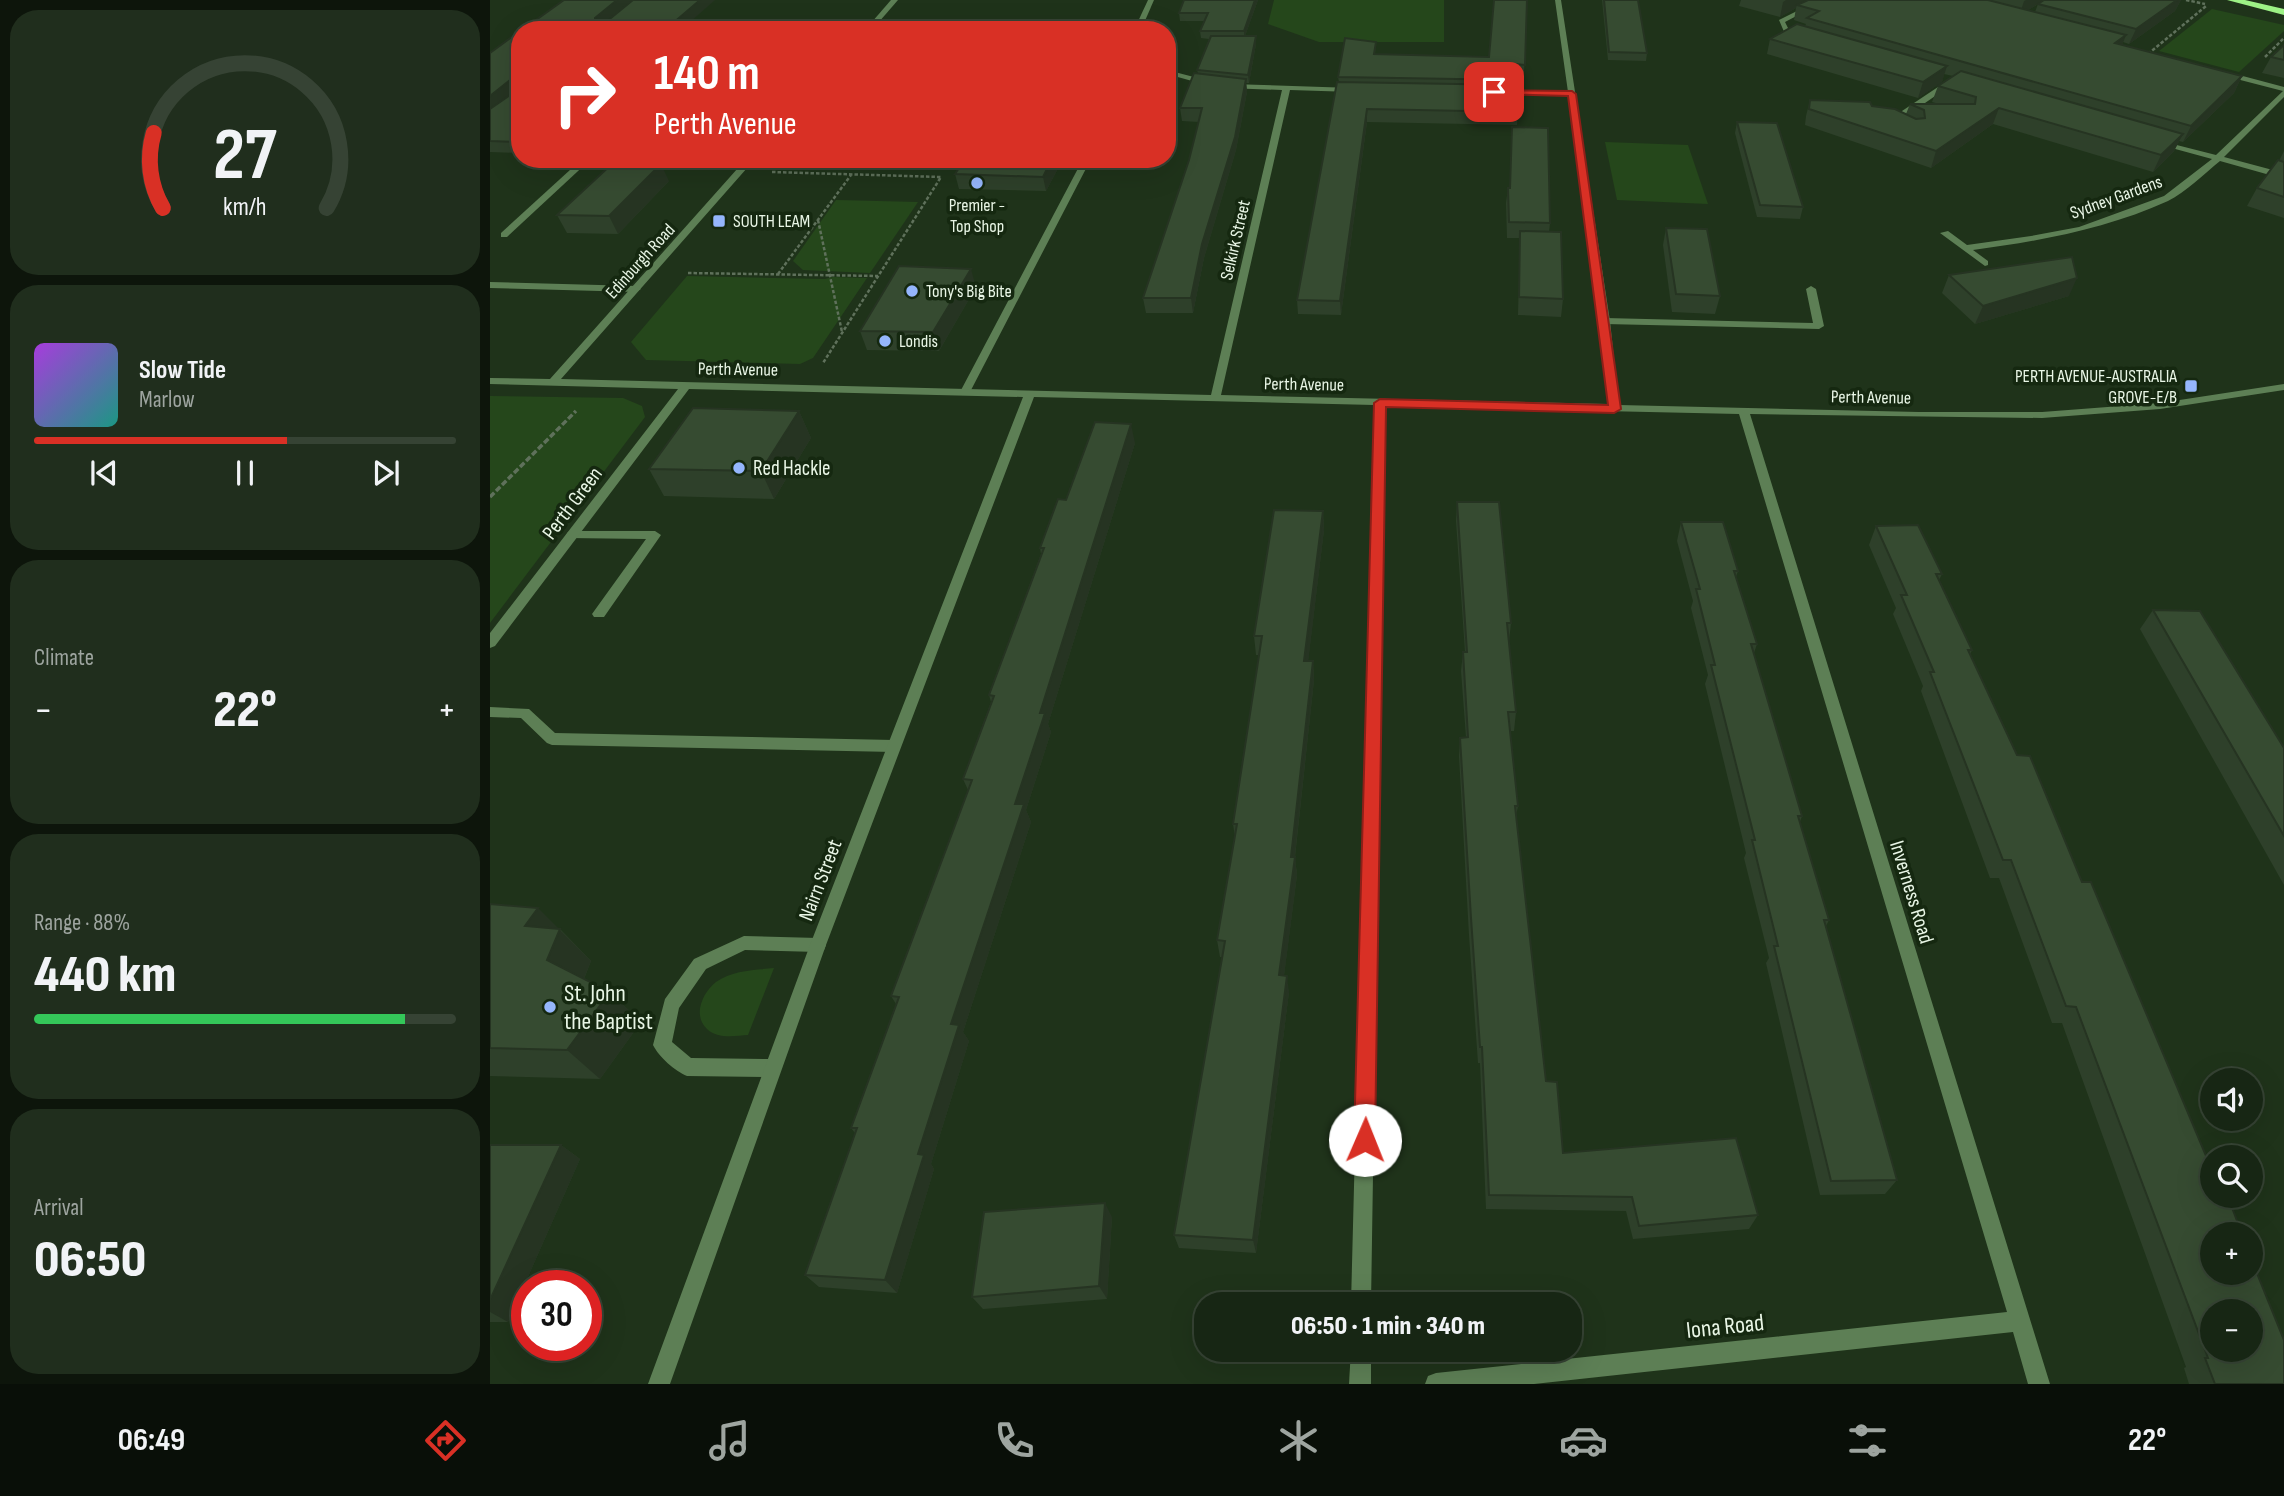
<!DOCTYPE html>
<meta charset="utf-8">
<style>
:root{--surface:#172614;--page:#202e1d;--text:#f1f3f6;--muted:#9ea5a0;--line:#364334;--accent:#d93025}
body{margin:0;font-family:"Sofia Sans Condensed",sans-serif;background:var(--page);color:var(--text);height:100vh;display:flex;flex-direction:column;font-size:26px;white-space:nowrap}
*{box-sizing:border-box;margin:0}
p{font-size:23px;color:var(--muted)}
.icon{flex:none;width:38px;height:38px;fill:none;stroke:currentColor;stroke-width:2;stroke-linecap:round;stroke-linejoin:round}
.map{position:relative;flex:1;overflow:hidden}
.details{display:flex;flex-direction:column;gap:10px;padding:10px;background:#0d150b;width:490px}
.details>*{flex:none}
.hud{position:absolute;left:21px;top:21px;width:665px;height:147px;border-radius:28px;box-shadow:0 7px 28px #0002,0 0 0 2px var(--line);background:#d93025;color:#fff;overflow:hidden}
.buttons{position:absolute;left:1710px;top:1068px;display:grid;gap:14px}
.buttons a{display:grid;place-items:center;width:63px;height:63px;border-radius:50%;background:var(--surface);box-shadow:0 7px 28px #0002,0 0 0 2px var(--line);font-size:35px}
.speed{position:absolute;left:21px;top:1270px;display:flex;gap:14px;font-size:35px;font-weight:700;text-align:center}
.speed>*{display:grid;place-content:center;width:91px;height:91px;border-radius:50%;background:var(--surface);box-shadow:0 7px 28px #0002,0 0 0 2px var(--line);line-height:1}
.speed .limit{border:10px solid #d22;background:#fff;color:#111}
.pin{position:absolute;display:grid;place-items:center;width:60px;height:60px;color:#fff;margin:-30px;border-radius:14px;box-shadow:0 4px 10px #0006}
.me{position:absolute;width:77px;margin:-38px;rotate:1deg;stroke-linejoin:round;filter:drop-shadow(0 0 5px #0008)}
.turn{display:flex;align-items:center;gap:24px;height:147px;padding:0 28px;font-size:32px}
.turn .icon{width:91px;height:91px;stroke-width:2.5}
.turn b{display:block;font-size:49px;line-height:60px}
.big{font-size:52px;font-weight:800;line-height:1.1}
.details .card{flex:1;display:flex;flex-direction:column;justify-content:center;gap:10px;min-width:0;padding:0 24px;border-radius:28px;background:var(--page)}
.details .dial{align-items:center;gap:0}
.dial svg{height:182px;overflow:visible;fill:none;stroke:var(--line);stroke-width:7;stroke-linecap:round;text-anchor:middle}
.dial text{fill:var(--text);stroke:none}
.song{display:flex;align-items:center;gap:21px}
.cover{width:84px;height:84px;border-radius:10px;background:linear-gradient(135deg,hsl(280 70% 55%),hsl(170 70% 35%))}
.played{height:7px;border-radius:4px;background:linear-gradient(90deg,var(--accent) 60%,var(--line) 60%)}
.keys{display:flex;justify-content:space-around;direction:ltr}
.heat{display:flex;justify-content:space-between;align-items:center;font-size:38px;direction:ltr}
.charge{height:10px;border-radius:5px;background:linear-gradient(90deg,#34c759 88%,var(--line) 0)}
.trip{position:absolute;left:704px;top:1292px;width:388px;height:70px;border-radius:28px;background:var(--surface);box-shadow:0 7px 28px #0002,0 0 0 2px var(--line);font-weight:800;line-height:70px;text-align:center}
.tabs{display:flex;height:112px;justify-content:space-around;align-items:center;background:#090f08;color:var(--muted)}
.tabs .icon{width:49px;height:49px}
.tabs .active{color:var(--accent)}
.tabs b{font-size:32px;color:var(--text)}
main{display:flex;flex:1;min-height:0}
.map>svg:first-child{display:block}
.green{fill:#25471b}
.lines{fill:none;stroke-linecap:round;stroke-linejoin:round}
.path-far1{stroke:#5f715b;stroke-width:2.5;stroke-dasharray:3.5 2;stroke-linecap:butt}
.path{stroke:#5f715b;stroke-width:3.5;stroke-dasharray:6 2.5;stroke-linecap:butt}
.lane{fill:#5d7f55;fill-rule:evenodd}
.street{fill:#5d7f55;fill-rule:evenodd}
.highway{fill:#9df286;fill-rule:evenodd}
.wall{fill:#2e402a;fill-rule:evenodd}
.shaded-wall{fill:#263422}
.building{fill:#364b31;stroke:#263422;stroke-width:2;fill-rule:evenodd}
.route{fill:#d93025;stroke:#8d1f18;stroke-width:2}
.poi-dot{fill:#95b6fd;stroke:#152810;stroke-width:2.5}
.labels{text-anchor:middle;stroke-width:7;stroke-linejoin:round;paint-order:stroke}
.far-street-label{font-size:18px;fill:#e9f6e6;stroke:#152810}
.far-poi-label{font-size:18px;fill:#e9f6e6;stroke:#152810;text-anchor:start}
.poi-label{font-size:21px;fill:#e9f6e6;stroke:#152810;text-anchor:start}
.street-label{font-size:21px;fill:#e9f6e6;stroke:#152810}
.near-poi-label{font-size:24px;fill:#e9f6e6;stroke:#152810;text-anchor:start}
.near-street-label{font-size:24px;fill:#e9f6e6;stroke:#152810}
</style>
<main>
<section class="details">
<div class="card dial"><svg viewBox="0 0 100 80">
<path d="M14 69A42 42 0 1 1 86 69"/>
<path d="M14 69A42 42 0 0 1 10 36" stroke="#d93025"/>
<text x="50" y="56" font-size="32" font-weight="700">27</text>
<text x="50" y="72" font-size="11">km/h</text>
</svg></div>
<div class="card">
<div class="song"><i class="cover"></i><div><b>Slow Tide</b><p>Marlow</p></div></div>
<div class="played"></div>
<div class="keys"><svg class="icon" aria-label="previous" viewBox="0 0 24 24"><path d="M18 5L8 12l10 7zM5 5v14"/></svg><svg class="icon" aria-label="pause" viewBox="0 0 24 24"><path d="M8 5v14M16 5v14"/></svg><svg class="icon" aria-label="next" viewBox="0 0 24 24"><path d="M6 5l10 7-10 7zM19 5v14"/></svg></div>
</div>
<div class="card"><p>Climate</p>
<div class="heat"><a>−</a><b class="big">22°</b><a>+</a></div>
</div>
<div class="card"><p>Range · 88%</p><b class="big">440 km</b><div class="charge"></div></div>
<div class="card"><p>Arrival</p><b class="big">06:50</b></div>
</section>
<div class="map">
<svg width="1794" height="1384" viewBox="0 0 1794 1384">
<rect width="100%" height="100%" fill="#1f331a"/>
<g class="green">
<polygon points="784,0 954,0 954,42 829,42 778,24"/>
<polygon points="1722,9 1794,25 1794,31 1749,72 1669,51"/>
<polygon points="1115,142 1198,145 1218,204 1127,200"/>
<polygon points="346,200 347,200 428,202 380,273 313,270 303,261"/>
<polygon points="197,276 335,279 343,277 377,278 323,358 310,364 156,360 141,342"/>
<polygon points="0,396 133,398 152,406 155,417 0,623"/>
<path d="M284,968L258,1035C245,1036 227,1039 217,1029C202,1015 213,992 226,982C243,970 265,970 284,968Z"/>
</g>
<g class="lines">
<g class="path-far1">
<polyline points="1696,0 1715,4"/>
<polyline points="1658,54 1716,6"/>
<polyline points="1775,57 1794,38"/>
<polyline points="282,172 451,177 333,363"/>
<polyline points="328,220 352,332"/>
<polyline points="198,273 388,276"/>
<polyline points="288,274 361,175"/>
</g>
<polyline class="path" points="0,497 86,411"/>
<g class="lane">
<polygon points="92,159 101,159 17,237 11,237 11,233"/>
<polygon points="593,159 601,159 480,392 479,394 471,394 470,392"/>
<polygon points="0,282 146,286 151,289 146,292 0,288"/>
<polygon points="1321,286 1326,289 1334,326 1329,329 1115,324 1110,321 1115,318 1323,323 1316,289"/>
<polygon points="82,531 165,531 171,535 114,617 104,617 102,614 156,539 78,538 76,535 78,532"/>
<polygon points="0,707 39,709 65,733 404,740 409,742 411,746 409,750 404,752 62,745 57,743 31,718 0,717"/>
<path d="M254,936L328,938L334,940L336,945L334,950L328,952L255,950L216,969L189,1008L182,1042L201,1058L282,1059L288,1062L291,1068L288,1074L282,1077L197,1076C185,1071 169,1057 163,1045L175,999L204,959Z"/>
</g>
<g class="street">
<polygon points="401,0 408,0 382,30 375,30"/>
<polygon points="658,0 664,0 651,30 644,30"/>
<polygon points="1065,0 1071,0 1120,321 1129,405 1429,412 1552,412 1670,403 1794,384 1794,390 1670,409 1552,418 1260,414 1560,1384 1538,1384 1523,1332 1044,1384 935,1384 938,1376 946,1373 1517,1312 1249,414 895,406 881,1304 861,1304 884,405 544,397 336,945 180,1384 158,1384 320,945 533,397 199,389 5,646 0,648 0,633 188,389 0,384 0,378 60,379 256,159 265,159 71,379 721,395 792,90 737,88 736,86 740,84 863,88 867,90 863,92 800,90 731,395 1118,404 1110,321 1078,96 1009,94 1005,92 1009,90 1078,92"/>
<polygon points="1329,0 1337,0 1295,22 1300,32 1314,35 1314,39 1295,34 1289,20"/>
<polygon points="677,70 723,82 724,84 720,86 677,74"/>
<path d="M1734,71L1794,87V97L1734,157L1794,173V179L1730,161C1714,174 1696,192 1678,201C1616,229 1550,241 1483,250L1498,261V265L1495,266L1450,233L1458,231L1477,245L1541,236L1589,227L1674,196L1722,159L1667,144V140L1726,155L1793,91L1731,75V71Z"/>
<polygon points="1457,81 1464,83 1406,123 1400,123 1400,119"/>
<polygon points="861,1349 881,1349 881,1384 859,1384"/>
</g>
<polygon class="highway" points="1737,0 1755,0 1794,9 1794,15"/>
</g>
<g class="wall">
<polygon points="694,0 768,0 755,36 766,36 766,44 759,83 756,83 757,92 746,150 714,258 703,313 656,313 653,298 699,160 709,122 692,121 690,108 708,73 707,70 719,39 711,38 710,31 715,21 690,21 689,13"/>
<polygon points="1037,0 1034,73 1026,72 1026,85 1028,112 1027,125 877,122 851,315 808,314 807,300 849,82 848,77 886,42 885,54 999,57"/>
<polygon points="1112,0 1148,0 1157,53 1156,61 1118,60"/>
<path d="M1251,0H1691L1685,11L1639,44L1633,42L1632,45L1752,76L1744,93L1693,142L1689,141L1684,151L1663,172L1503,124L1441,168L1315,125L1316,116L1320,100L1382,106L1416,114L1420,104H1449L1442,102L1448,86L1463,76L1454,74L1452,82L1428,98L1277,54L1280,39L1315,26L1316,24L1304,20L1306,8L1290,17L1249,6ZM1550,3L1548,4L1545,12L1538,10Z"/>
<polygon points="30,31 30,153 0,152 0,53"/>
<polygon points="1794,45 1794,78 1772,73 1781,57"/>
<polygon points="1247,122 1313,207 1310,219 1267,217 1245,133"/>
<polygon points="1022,127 1060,223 1059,232 1073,299 1071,317 1028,315 1030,238 1017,238 1016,203 1018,188 1020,188"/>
<polygon points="1794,151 1794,218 1757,206 1767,188 1789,161"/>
<polygon points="573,159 556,191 469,189 465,174"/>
<polygon points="179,181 128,234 77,233 67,215"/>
<polygon points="1176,228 1230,296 1225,314 1182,312 1173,245"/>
<polygon points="1459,275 1579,296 1485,324 1452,293"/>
<polygon points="486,287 449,351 377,350 370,331"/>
<polygon points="309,411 321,438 284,499 174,496 159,469"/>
<polygon points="645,443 558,724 561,732 536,810 541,822 473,1032 479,1041 441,1164 444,1169 407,1293 329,1287 315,1275 365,1133 361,1128 406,1004 401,996 478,790 473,779 501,702 499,695 551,554 550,548 576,500"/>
<polygon points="967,502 1021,623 1019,642 1026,712 1024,731 1020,731 1028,806 1026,816 1056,1081 1073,1153 1268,1215 1259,1229 1143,1239 1136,1211 996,1209 990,1063 988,1063 979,935 969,756 970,738 976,737 971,671 973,652 975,652 966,521"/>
<polygon points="833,511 834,530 818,661 823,661 824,680 805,857 807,875 794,975 799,992 766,1253 689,1248 684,1235 732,957 730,957 727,940 745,837 743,824 769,655 766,655 764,636"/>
<polygon points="1191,522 1248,571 1246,577 1267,644 1264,653 1312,816 1310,822 1339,920 1336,926 1407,1180 1395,1194 1330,1195 1276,963 1279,958 1254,858 1256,853 1215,684 1218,675 1201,608 1203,601 1187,541"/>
<polygon points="1386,526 1452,574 1449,580 1482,650 1480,655 1794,1384 1699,1384 1694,1368 1696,1367 1572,1023 1562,1023 1509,878 1500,878 1431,691 1433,686 1403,614 1406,608 1379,545"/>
<polygon points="1663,610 1794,748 1794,885 1650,629"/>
<polygon points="0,904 70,929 101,961 94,979 120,992 151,1022 110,1079 0,1076"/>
<polygon points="0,1145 71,1145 90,1159 18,1322 0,1322"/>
<polygon points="622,1217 617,1299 493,1309 482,1297"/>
</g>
<g class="shaded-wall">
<polygon points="127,0 144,0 109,28 105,22 105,18"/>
<polygon points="210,0 225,0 191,30 175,30"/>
<polygon points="765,0 768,0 754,39 754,31"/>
<polygon points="1296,0 1323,0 1307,5 1306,8 1290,17 1293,2"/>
<polygon points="1536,0 1554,0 1529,16 1534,1"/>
<polygon points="1687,0 1691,0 1685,11 1639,44 1646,29"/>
<polygon points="1636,35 1630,51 1625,43"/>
<polygon points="766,36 766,44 759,83 758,75"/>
<polygon points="1457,66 1452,82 1428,98 1433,82"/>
<polygon points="1752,76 1744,93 1693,142 1701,126"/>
<polygon points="756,79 757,92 746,150 714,258 703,313 701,298 712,244"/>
<polygon points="20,80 25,91 0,112 0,96"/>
<polygon points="1509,108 1503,124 1441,168 1446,151"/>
<polygon points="877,109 877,122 851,315 850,301"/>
<polygon points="1693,134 1684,151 1663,172 1671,155"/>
<polygon points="562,159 573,159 556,191 553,177"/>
<polygon points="171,164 179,181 128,234 119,216"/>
<polygon points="481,269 486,287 449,351 443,332"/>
<polygon points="1587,278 1579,296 1485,324 1493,306"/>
<polygon points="309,411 321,438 284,499 271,471"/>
<polygon points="641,424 645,443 558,724 561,732 536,810 541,822 473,1032 479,1041 441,1164 444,1169 407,1293 395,1280 428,1154 461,1024 525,804 550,713"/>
<polygon points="833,511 834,530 816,680 814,661"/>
<polygon points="823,661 824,680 804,864 805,857 807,875 792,992 789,975 801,857"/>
<polygon points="48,908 101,961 89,991 57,960 35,926"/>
<polygon points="797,976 799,992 766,1253 763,1240"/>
<polygon points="120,992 151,1022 110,1079 77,1050"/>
<polygon points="71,1145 90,1159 18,1322 0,1312 0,1300"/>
<polygon points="615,1203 622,1217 617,1299 609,1286"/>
</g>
<g class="building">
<polygon points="74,0 127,0 105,18 105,22 116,22 143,0 210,0 175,30 32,30"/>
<polygon points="694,0 765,0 754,31 710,31 718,13 689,13"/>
<polygon points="1004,0 1037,0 1035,65 1025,64 1026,80 848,77 855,38 886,42 884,54 999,57"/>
<polygon points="1114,0 1148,0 1157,53 1119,52"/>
<polygon points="1318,0 1498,0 1636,35 1625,43 1752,76 1701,126 1317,18 1329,11 1307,5"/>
<polygon points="1554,0 1687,0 1646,29 1548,4"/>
<polygon points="1307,24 1457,66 1433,82 1280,39"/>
<polygon points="30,31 30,142 0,141 0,109 26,91 26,81 20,80 0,96 0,53"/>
<polygon points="721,36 766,36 758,75 707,70"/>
<polygon points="1794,45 1794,60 1781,57"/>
<polygon points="1471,71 1693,134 1671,155 1509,108 1446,151 1319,109 1320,100 1380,102 1382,106 1405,109 1426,119 1435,118 1434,110 1420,104 1485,104 1486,97 1448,86"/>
<polygon points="704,73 756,79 745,137 712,244 701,298 653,298 699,160 712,108 690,108"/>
<polygon points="847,82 1027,85 1028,112 877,109 850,301 807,300"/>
<polygon points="1247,122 1287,123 1313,207 1270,205"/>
<polygon points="1022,127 1058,128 1060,223 1019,222 1018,188 1020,188"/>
<polygon points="475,159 562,159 553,177 465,174"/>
<polygon points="1788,160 1794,162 1794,197 1767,188"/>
<polygon points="123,163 171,164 119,216 67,215"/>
<polygon points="1176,228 1217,229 1230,296 1186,294"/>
<polygon points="1030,231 1071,232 1073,299 1029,297"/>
<polygon points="1582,257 1587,278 1493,306 1459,275"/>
<polygon points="409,266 481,269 443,332 370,331"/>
<polygon points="203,408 309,411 271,471 159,469"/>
<polygon points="605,422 641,424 550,713 555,713 525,804 534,804 461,1024 469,1025 428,1154 434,1155 395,1280 315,1275 367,1128 361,1128 409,997 401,996 482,780 473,779 504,696 499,695 554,548 550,548 568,499 576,500"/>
<polygon points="967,502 1009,502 1021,623 1017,623 1026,712 1018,712 1028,806 1025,806 1056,1081 1067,1082 1073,1153 1246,1138 1268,1215 1149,1226 1142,1197 999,1195 992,1047 990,1047 981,918 970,738 978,737 973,652 977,652"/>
<polygon points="784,510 833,511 814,661 823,661 801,857 805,857 789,975 797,976 763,1240 684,1235 735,941 727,940 747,824 743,824 772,636 764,636"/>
<polygon points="1191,522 1233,522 1248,571 1244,571 1267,644 1261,644 1312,816 1308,816 1339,920 1334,920 1407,1180 1341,1181 1284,946 1288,946 1262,840 1265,840 1221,665 1225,665 1206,589 1210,589"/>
<path d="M1428,525L1452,574H1446L1482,650H1478L1527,755L1540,756L1592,882H1601L1722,1170V1195H1733L1737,1205H1741L1752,1234H1722V1272H1760V1256L1794,1340V1384H1725L1715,1358H1718L1586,1007L1576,1006L1521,860H1513L1440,672H1444L1411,595H1417L1386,526ZM1722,1311H1760V1349H1722Z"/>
<polygon points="1663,610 1710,611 1794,748 1794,836"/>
<polygon points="0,904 48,908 35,926 70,929 57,960 120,992 77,1050 0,1048"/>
<polygon points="0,1145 71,1145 0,1300"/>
<polygon points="615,1203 609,1286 482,1297 494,1212"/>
</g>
<polygon class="route" points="1004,90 1082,91 1086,94 1131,409 1124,413 896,407 885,1140 882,1147 875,1151 867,1147 864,1140 884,403 890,399 1118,405 1078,96 1001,94 1001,91"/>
<g class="poi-dot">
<circle cx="487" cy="183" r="7"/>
<rect x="222" y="214" width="14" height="14" rx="3.5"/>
<circle cx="422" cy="291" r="7"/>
<circle cx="395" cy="341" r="7"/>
<rect x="1694" y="379" width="14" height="14" rx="3.5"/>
<circle cx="249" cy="468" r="7"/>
<circle cx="60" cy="1007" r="7"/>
</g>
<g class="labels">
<g class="far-street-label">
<text transform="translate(1626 197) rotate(-20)" y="6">Sydney Gardens</text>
<text transform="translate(745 240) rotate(-77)" y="6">Selkirk Street</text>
<text transform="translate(150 261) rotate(-48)" y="6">Edinburgh Road</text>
<text transform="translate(248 369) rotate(1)" y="6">Perth Avenue</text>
<text transform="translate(814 384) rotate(1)" y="6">Perth Avenue</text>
<text transform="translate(1381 397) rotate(1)" y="6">Perth Avenue</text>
</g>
<g class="far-poi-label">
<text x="487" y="211" text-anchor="middle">Premier -<tspan x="487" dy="21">Top Shop</tspan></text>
<text x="243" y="227">SOUTH LEAM</text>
<text x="436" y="297">Tony's Big Bite</text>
<text x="409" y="347">Londis</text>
<text x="1687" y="382" text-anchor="end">PERTH AVENUE-AUSTRALIA<tspan x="1687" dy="21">GROVE-E/B</tspan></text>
</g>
<g class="poi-label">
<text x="263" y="475">Red Hackle</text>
</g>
<g class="street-label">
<text transform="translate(82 503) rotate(-53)" y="7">Perth Green</text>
<text transform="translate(330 880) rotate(-69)" y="7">Nairn Street</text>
<text transform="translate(1422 892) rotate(73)" y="7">Inverness Road</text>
</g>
<g class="near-poi-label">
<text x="74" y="1001">St. John<tspan x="74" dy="28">the Baptist</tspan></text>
</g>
<g class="near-street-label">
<text transform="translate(1235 1326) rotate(-6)" y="8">Iona Road</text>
</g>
</g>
</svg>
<div class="buttons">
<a><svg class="icon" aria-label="sound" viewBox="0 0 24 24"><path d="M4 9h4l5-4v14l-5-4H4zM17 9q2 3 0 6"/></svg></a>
<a><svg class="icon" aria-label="search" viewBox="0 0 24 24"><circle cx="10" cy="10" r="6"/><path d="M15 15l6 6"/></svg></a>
<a>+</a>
<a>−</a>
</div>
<div class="speed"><div class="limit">30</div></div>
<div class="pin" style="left:1004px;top:92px;background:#d93025"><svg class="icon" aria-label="arrive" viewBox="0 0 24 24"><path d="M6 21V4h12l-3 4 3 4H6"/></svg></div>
<svg class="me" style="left:875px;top:1140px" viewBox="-20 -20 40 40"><circle r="19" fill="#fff"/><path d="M0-13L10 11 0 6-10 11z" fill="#d93025"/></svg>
<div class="trip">06:50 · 1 min · 340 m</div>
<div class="hud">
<div class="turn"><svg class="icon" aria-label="right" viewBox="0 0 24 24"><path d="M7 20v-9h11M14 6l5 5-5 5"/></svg><div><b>140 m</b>Perth Avenue</div></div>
</div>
</div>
</main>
<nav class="tabs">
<b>06:49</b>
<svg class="icon active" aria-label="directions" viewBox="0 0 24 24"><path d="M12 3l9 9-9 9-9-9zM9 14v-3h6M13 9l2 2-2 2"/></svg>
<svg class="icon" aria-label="music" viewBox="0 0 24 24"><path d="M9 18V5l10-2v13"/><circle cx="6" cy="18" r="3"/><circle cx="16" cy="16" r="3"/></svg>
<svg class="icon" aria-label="phone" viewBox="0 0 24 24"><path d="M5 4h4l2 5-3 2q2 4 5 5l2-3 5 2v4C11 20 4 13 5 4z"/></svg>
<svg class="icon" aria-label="climate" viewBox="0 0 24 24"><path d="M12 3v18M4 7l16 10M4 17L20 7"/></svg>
<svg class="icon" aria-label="car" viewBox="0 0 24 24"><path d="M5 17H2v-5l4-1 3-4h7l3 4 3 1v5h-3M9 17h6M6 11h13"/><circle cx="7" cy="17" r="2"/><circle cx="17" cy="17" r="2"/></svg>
<svg class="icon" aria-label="filters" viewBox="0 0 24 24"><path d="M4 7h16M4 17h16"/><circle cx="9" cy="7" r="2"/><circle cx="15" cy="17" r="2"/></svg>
<b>22°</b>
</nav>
